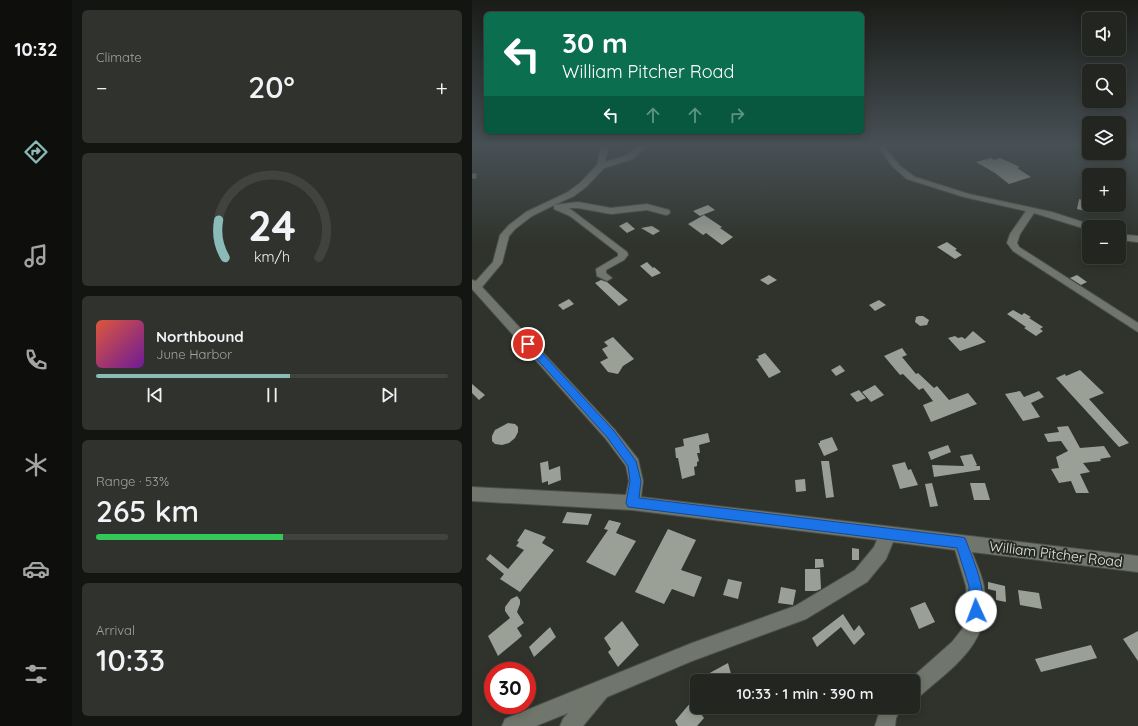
<!DOCTYPE html>
<meta charset="utf-8">
<style>
:root{--surface:#232620;--page:#2f322d;--text:#f1f3f6;--muted:#a3a5a5;--line:#40433e;--accent:#8bbbb9}
body{margin:0;font-family:Quicksand,sans-serif;background:var(--page);color:var(--text);height:100vh;display:flex;flex-direction:column;font-size:15px;white-space:nowrap}
*{box-sizing:border-box;margin:0}
p{font-size:13px;color:var(--muted)}
.icon{flex:none;width:22px;height:22px;fill:none;stroke:currentColor;stroke-width:2;stroke-linecap:round;stroke-linejoin:round}
.map{position:relative;flex:1;overflow:hidden}
.drawer{display:flex;flex-direction:column;gap:10px;padding:10px;background:#131512;width:400px}
.drawer>*{flex:none}
.guide{position:absolute;left:12px;top:12px;width:380px;height:122px;border-radius:6px;box-shadow:0 2px 10px #0003,0 0 0 1px var(--line);background:#0b6e4f;color:#fff;overflow:hidden}
.fabs{position:absolute;left:610px;top:12px;display:grid;gap:8px}
.fabs a{display:grid;place-items:center;width:44px;height:44px;border-radius:6px;background:var(--surface);box-shadow:0 2px 10px #0003,0 0 0 1px var(--line);font-size:20px}
.speed{position:absolute;left:12px;top:662px;display:flex;gap:8px;font-size:20px;font-weight:700;text-align:center}
.speed>*{display:grid;place-content:center;width:52px;height:52px;border-radius:50%;background:var(--surface);box-shadow:0 2px 10px #0003,0 0 0 1px var(--line);line-height:1}
.speed .limit{border:6px solid #d22;background:#fff;color:#111}
.pin{position:absolute;display:grid;place-items:center;width:34px;height:34px;color:#fff;margin:-17px;border:2px solid #fff;border-radius:50%;box-shadow:0 1px 4px #0007}
.me{position:absolute;width:44px;margin:-22px;rotate:358deg;stroke-linejoin:round;filter:drop-shadow(0 0 3px #0008)}
.turn{display:flex;align-items:center;gap:14px;height:84px;padding:0 12px;font-size:18px}
.turn .icon{width:52px;height:52px;stroke-width:2.5}
.turn b{display:block;font-size:28px;line-height:34px}
.lanes{display:flex;align-items:center;height:38px;padding:0 12px;background:#0003;justify-content:center;gap:20px;direction:ltr}
.lanes .off{opacity:.35}
.big{font-size:30px;font-weight:600;line-height:1.1}
.drawer .tile{flex:1;display:flex;flex-direction:column;justify-content:center;gap:6px;min-width:0;padding:0 14px;border-radius:6px;background:var(--page)}
.drawer .dial{align-items:center;gap:0}
.dial svg{height:104px;overflow:visible;fill:none;stroke:var(--line);stroke-width:7;stroke-linecap:round;text-anchor:middle}
.dial text{fill:var(--text);stroke:none}
.song{display:flex;align-items:center;gap:12px}
.cover{width:48px;height:48px;border-radius:6px;background:linear-gradient(135deg,hsl(10 70% 55%),hsl(280 70% 35%))}
.played{height:4px;border-radius:2px;background:linear-gradient(90deg,var(--accent) 55%,var(--line) 55%)}
.keys{display:flex;justify-content:space-around;direction:ltr}
.heat{display:flex;justify-content:space-between;align-items:center;font-size:22px;direction:ltr}
.charge{height:6px;border-radius:3px;background:linear-gradient(90deg,#34c759 53%,var(--line) 0)}
.trip{position:absolute;left:218px;top:674px;width:230px;height:40px;border-radius:6px;background:var(--surface);box-shadow:0 2px 10px #0003,0 0 0 1px var(--line);font-weight:600;line-height:40px;text-align:center}
main{display:flex;flex:1;min-height:0}
.tab-bar{display:flex;flex-direction:column;width:72px;justify-content:space-around;align-items:center;background:#0e0f0d;color:var(--muted)}
.tab-bar .icon{width:28px;height:28px}
.tab-bar .current{color:var(--accent)}
.tab-bar b{font-size:18px;color:var(--text)}
.map>svg:first-child{display:block}
.building{fill:#9ba096}
.lines{fill:none;stroke-linecap:round;stroke-linejoin:round}
.minor-casing{stroke:#4d504a;stroke-width:2}
.minor{fill:#71766d;fill-rule:evenodd}
.route{fill:#1a73e8;stroke:#114b97}
.labels{text-anchor:middle;stroke-width:4;stroke-linejoin:round;paint-order:stroke}
.near-street-label{font-size:14px;fill:#e8eae5;stroke:#252921}
</style>
<main>
<nav class="tab-bar">
<b>10:32</b>
<svg class="icon current" aria-label="directions" viewBox="0 0 24 24"><path d="M12 3l9 9-9 9-9-9zM9 14v-3h6M13 9l2 2-2 2"/></svg>
<svg class="icon" aria-label="music" viewBox="0 0 24 24"><path d="M9 18V5l10-2v13"/><circle cx="6" cy="18" r="3"/><circle cx="16" cy="16" r="3"/></svg>
<svg class="icon" aria-label="phone" viewBox="0 0 24 24"><path d="M5 4h4l2 5-3 2q2 4 5 5l2-3 5 2v4C11 20 4 13 5 4z"/></svg>
<svg class="icon" aria-label="climate" viewBox="0 0 24 24"><path d="M12 3v18M4 7l16 10M4 17L20 7"/></svg>
<svg class="icon" aria-label="car" viewBox="0 0 24 24"><path d="M5 17H2v-5l4-1 3-4h7l3 4 3 1v5h-3M9 17h6M6 11h13"/><circle cx="7" cy="17" r="2"/><circle cx="17" cy="17" r="2"/></svg>
<svg class="icon" aria-label="filters" viewBox="0 0 24 24"><path d="M4 7h16M4 17h16"/><circle cx="9" cy="7" r="2"/><circle cx="15" cy="17" r="2"/></svg>
</nav>
<section class="drawer">
<div class="tile"><p>Climate</p>
<div class="heat"><a>−</a><b class="big">20°</b><a>+</a></div>
</div>
<div class="tile dial"><svg viewBox="0 0 100 80">
<path d="M14 69A42 42 0 1 1 86 69"/>
<path d="M14 69A42 42 0 0 1 9 40" stroke="#8bbbb9"/>
<text x="50" y="56" font-size="32" font-weight="700">24</text>
<text x="50" y="72" font-size="11">km/h</text>
</svg></div>
<div class="tile">
<div class="song"><i class="cover"></i><div><b>Northbound</b><p>June Harbor</p></div></div>
<div class="played"></div>
<div class="keys"><svg class="icon" aria-label="previous" viewBox="0 0 24 24"><path d="M18 5L8 12l10 7zM5 5v14"/></svg><svg class="icon" aria-label="pause" viewBox="0 0 24 24"><path d="M8 5v14M16 5v14"/></svg><svg class="icon" aria-label="next" viewBox="0 0 24 24"><path d="M6 5l10 7-10 7zM19 5v14"/></svg></div>
</div>
<div class="tile"><p>Range · 53%</p><b class="big">265 km</b><div class="charge"></div></div>
<div class="tile"><p>Arrival</p><b class="big">10:33</b></div>
</section>
<div class="map">
<svg width="666" height="726" viewBox="0 0 666 726">
<rect width="100%" height="100%" fill="#2f332b"/>
<g class="building">
<polygon points="519,158 522,160 528,158 548,167 545,168 559,177 537,184 523,173 504,162"/>
<polygon points="607,199 617,202 617,212 605,209"/>
<polygon points="236,205 243,210 228,216 221,211"/>
<polygon points="232,215 250,227 248,228 261,237 250,245 234,233 231,235 216,224"/>
<polygon points="155,222 163,229 155,233 147,226"/>
<polygon points="180,226 188,231 181,235 169,228"/>
<polygon points="475,242 485,249 483,250 490,255 483,259 465,247"/>
<polygon points="175,262 181,268 182,267 189,273 180,277 168,266"/>
<polygon points="297,275 305,280 296,285 288,280"/>
<polygon points="605,275 615,282 609,285 598,278"/>
<polygon points="129,280 135,282 156,300 147,306 123,283"/>
<polygon points="97,299 102,304 91,310 86,305"/>
<polygon points="407,300 414,305 403,311 397,305"/>
<polygon points="541,310 550,315 552,313 559,317 557,318 571,327 568,329 571,331 564,336 552,328 554,327 535,314"/>
<polygon points="447,316 451,316 457,320 455,325 448,326 443,322 444,317"/>
<polygon points="501,331 514,342 488,351 476,338 483,336 486,338 490,337 493,339"/>
<polygon points="141,337 162,359 151,366 146,374 136,372 128,362 136,358 130,349 136,346 132,342"/>
<polygon points="430,348 435,355 430,357 444,374 446,373 462,388 465,386 477,400 496,393 505,404 459,422 451,405 461,401 451,388 447,390 431,374 428,375 412,356"/>
<polygon points="293,353 309,372 297,378 284,359 287,358 286,356"/>
<polygon points="368,365 373,371 364,376 359,370"/>
<polygon points="608,370 632,393 617,399 657,443 647,447 584,378 593,374 594,376"/>
<polygon points="0,384 13,395 7,400 0,393"/>
<polygon points="403,385 412,395 399,402 390,392"/>
<polygon points="387,390 394,398 385,402 378,394"/>
<polygon points="548,391 552,397 567,391 572,397 559,403 568,417 551,421 533,394"/>
<polygon points="36,423 43,424 46,427 46,432 43,438 37,443 30,445 23,444 20,441 20,436 23,430"/>
<polygon points="596,426 608,448 632,446 639,457 628,459 629,461 611,463 618,472 608,474 617,493 604,493 599,481 587,483 579,469 587,468 584,457 596,451 589,441 576,442 572,434 587,432 585,427"/>
<polygon points="236,433 238,442 227,445 228,453 225,453 227,461 225,462 225,466 222,467 223,475 210,479 206,458 204,458 203,448 212,446 211,439"/>
<polygon points="360,437 366,450 352,456 346,443 348,443 348,441"/>
<polygon points="476,445 479,452 459,460 456,452"/>
<polygon points="500,454 505,465 503,466 508,466 508,470 462,477 460,465 492,466 488,456"/>
<polygon points="76,461 77,470 88,466 89,480 76,485 76,481 70,483 68,463"/>
<polygon points="349,461 357,461 362,497 354,498"/>
<polygon points="433,462 436,470 439,469 446,485 428,489 420,465"/>
<polygon points="333,479 334,491 324,492 323,480"/>
<polygon points="460,483 466,506 458,507 453,484"/>
<polygon points="498,483 513,483 518,500 502,500"/>
<polygon points="95,512 106,513 120,514 116,525 90,523"/>
<polygon points="137,520 149,523 144,533 164,541 143,576 114,562 136,530 132,529"/>
<polygon points="53,529 74,537 70,543 82,550 48,592 28,579 32,574 14,559 18,554 36,569 52,550 44,546 47,542 45,541"/>
<polygon points="196,529 224,540 209,570 230,577 222,597 200,589 192,604 163,592"/>
<polygon points="380,548 387,549 387,560 380,560"/>
<polygon points="343,559 351,559 352,567 343,568"/>
<polygon points="333,569 348,569 349,589 344,591 333,591"/>
<polygon points="256,579 270,582 266,599 251,595"/>
<polygon points="516,582 533,586 534,602 524,600 524,591 516,589"/>
<polygon points="309,587 324,590 321,605 306,603"/>
<polygon points="546,590 567,593 570,609 548,605"/>
<polygon points="45,596 48,600 48,604 45,612 52,623 45,628 50,636 26,656 16,636 38,618 33,611 33,607 39,599"/>
<polygon points="453,602 463,622 447,629 438,608"/>
<polygon points="371,614 382,631 387,625 393,634 382,645 369,627 345,647 340,638"/>
<polygon points="150,621 167,645 146,667 136,652 139,649 132,638"/>
<polygon points="78,627 84,637 62,657 57,647"/>
<polygon points="666,631 666,661 651,639"/>
<polygon points="619,645 625,658 569,672 563,659"/>
<polygon points="256,663 261,681 236,681 234,675"/>
<polygon points="225,695 225,708 232,718 225,726 206,726 203,721"/>
</g>
<g class="lines">
<defs>
<g id="minor">
<path d="M130,144H137L133,162L155,155L168,144H176L161,159L132,168L114,187L102,196L82,205L106,202L139,208L175,204L197,210L198,212L197,214L194,215L175,210L139,214L106,208H97L155,252L156,255L152,260L134,270V273L140,278L135,281L125,276L124,269L146,256V253L98,216L82,209V205L60,216L43,229L37,236L30,263L10,287L143,430L166,459L171,481L169,497L666,556V572L500,552C504,563 510,575 512,587C520,643 485,663 448,696L441,699V681H436L480,642L491,628L495,611L494,586L483,550L421,542L414,559L395,582L334,619L220,661L135,697L111,726H88L91,719L96,713L64,726H30L33,719L40,716L220,643L323,606L383,570L402,547L405,540L160,510L0,501V487L154,495L157,481L154,466L133,438L0,289V280L4,281L21,262L28,235L37,225L54,212L96,192L108,183L125,165Z"/>
<polygon points="404,144 410,144 428,166 443,177 497,194 580,212 620,225 621,227 617,227 617,230 562,213 548,234 545,243 547,247 666,323 666,332 541,251 535,243 538,234 554,211 492,197 435,179 420,166"/>
<rect x="0" y="174" width="4" height="4"/>
<polygon points="647,234 666,236 666,242 647,240"/>
<polygon points="409,707 430,707 424,718 423,726 403,726"/>
</g>
</defs>
<use href="#minor" class="minor-casing"/>
<use href="#minor" class="minor"/>
</g>
<linearGradient id="sky" x2="0" y2="1"><stop stop-color="#1a1c18"/><stop offset="0.59" stop-color="#475055"/><stop offset="1" stop-color="#475055" stop-opacity="0"/></linearGradient>
<rect width="666" height="245" fill="url(#sky)"/>
<path class="route" d="M56,340L59,341L142,431L164,461L169,481L167,498L489,537L493,538L495,543C502,562 517,596 509,616L504,618L499,616L497,611V586L485,548L156,507L154,503L158,481L156,466L135,437L53,346L51,344L53,341Z"/>
<g class="labels">
<g class="near-street-label">
<text transform="translate(584 554) rotate(7)" y="5">William Pitcher Road</text>
</g>
</g>
</svg>
<div class="fabs">
<a><svg class="icon" aria-label="sound" viewBox="0 0 24 24"><path d="M4 9h4l5-4v14l-5-4H4zM17 9q2 3 0 6"/></svg></a>
<a><svg class="icon" aria-label="search" viewBox="0 0 24 24"><circle cx="10" cy="10" r="6"/><path d="M15 15l6 6"/></svg></a>
<a><svg class="icon" aria-label="layers" viewBox="0 0 24 24"><path d="M12 4l9 5-9 5-9-5zM3 14l9 5 9-5"/></svg></a>
<a>+</a>
<a>−</a>
</div>
<div class="speed"><div class="limit">30</div></div>
<div class="pin" style="left:56px;top:344px;background:#d93025"><svg class="icon" aria-label="arrive" viewBox="0 0 24 24"><path d="M6 21V4h12l-3 4 3 4H6"/></svg></div>
<svg class="me" style="left:504px;top:611px" viewBox="-20 -20 40 40"><circle r="19" fill="#fff"/><path d="M0-13L10 11 0 6-10 11z" fill="#1a73e8"/></svg>
<div class="trip">10:33 · 1 min · 390 m</div>
<div class="guide">
<div class="turn"><svg class="icon" aria-label="left" viewBox="0 0 24 24"><path d="M17 20v-9H6M10 6l-5 5 5 5"/></svg><div><b>30 m</b>William Pitcher Road</div></div>
<div class="lanes"><svg class="icon" aria-label="left" viewBox="0 0 24 24"><path d="M17 20v-9H6M10 6l-5 5 5 5"/></svg><svg class="icon off" aria-label="ahead" viewBox="0 0 24 24"><path d="M12 20V5M6 11l6-6 6 6"/></svg><svg class="icon off" aria-label="ahead" viewBox="0 0 24 24"><path d="M12 20V5M6 11l6-6 6 6"/></svg><svg class="icon off" aria-label="right" viewBox="0 0 24 24"><path d="M7 20v-9h11M14 6l5 5-5 5"/></svg></div>
</div>
</div>
</main>
